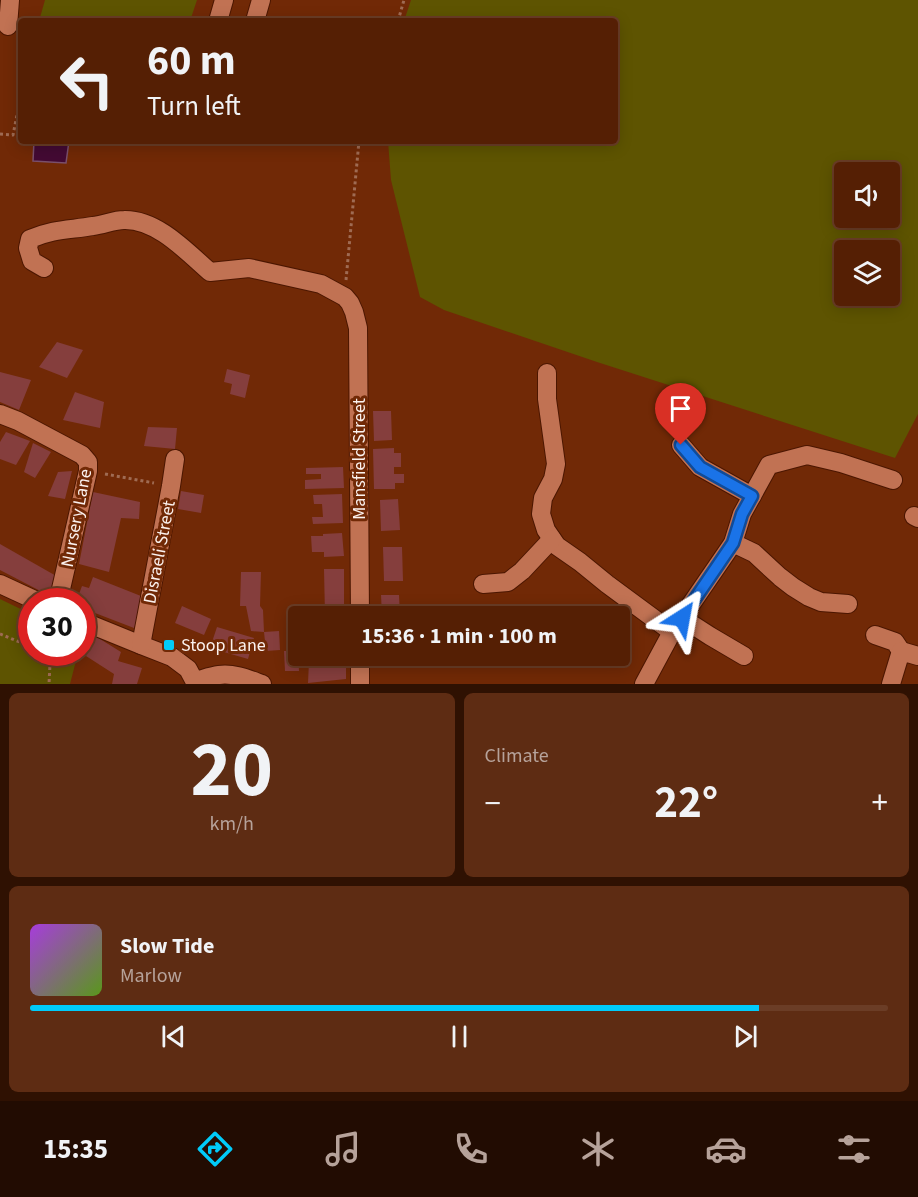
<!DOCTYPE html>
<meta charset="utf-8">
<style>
:root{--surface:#551f04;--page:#5e2c13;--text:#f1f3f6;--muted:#b6a29a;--line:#6b3d26;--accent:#01cbf9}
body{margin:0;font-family:"Source Sans 3",sans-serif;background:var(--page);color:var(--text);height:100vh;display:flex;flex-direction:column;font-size:22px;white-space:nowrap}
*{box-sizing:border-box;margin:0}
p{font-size:20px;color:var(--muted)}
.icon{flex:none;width:33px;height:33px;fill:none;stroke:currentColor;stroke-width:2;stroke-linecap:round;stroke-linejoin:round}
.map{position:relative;height:684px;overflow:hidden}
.details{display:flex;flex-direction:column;gap:9px;padding:9px;background:#2f1102;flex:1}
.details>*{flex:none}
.top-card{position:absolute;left:18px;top:18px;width:600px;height:126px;border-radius:6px;box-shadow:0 3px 15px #0003,0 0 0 2px var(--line);background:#551f04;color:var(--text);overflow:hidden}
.tools{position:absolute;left:834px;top:162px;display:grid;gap:12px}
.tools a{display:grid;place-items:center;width:66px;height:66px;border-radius:6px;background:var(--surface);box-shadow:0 3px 15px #0003,0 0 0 2px var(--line);font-size:30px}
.speed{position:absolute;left:18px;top:588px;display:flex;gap:12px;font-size:30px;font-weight:700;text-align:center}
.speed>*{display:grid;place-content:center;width:78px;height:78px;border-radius:50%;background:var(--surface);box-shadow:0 3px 15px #0003,0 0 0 2px var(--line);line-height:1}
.speed .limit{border:9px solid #d22;background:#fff;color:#111}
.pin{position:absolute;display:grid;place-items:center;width:51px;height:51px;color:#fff;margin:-62px -26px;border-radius:50% 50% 50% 0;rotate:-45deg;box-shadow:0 0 6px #0007}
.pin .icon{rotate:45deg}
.me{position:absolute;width:66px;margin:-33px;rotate:34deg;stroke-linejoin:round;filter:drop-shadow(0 0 4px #0008)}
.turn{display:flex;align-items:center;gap:21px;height:126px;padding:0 30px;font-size:27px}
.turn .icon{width:78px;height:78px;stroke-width:2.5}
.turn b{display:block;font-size:42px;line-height:51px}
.big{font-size:45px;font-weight:700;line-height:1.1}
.details .card{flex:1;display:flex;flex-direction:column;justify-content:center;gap:9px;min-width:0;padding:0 21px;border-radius:9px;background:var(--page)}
.details .dial{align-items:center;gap:0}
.dial b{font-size:78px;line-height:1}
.song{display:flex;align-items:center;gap:18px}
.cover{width:72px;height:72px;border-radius:9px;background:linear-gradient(135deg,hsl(280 70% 55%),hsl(90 70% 35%))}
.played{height:6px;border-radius:3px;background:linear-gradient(90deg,var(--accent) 85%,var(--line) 85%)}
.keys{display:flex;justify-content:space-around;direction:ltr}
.heat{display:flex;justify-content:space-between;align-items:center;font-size:33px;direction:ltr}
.details .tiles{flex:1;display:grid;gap:9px;grid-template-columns:1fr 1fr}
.card:last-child{grid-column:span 2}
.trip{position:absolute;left:288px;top:606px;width:342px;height:60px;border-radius:6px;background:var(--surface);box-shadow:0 3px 15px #0003,0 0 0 2px var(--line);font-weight:700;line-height:60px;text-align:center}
.dock{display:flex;height:96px;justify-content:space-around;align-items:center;background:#220c02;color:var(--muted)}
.dock .icon{width:42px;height:42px}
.dock .selected{color:var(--accent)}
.dock b{font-size:27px;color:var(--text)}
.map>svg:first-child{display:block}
.green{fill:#5e5401;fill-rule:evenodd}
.water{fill:#430a33;stroke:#7a4f6b;stroke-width:1.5}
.building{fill:#853e3d}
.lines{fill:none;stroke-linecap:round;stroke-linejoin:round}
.minor-casing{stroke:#4b1600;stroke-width:20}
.path{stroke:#9f6b53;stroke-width:3;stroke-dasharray:3 3;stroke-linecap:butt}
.minor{stroke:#c17253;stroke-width:18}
.route-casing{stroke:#114b97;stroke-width:15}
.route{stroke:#1a73e8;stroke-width:10}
.poi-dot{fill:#01cbf9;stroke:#712906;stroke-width:2}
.labels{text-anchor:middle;stroke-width:6;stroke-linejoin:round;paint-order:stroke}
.street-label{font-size:18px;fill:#fbf1ee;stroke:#712906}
.poi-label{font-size:18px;fill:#fbf1ee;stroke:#712906;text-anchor:start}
</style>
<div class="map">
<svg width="918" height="684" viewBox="0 0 918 684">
<rect width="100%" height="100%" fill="#712906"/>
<g class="green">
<polygon points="45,0 197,0 190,21 39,21"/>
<path d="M411,0H918V414L895,458L597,362L444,310L420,297L391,180L388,141H615V21H404ZM844,172H890V218H844ZM890,250V296H844V250Z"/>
<polygon points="0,599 31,614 32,652 78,653 70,684 0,684"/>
</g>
<polygon class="water" points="34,141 69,141 66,163 33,161"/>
<g class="building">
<polygon points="57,342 83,350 67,378 39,367"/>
<polygon points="227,369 250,375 245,398 230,394 232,384 224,382"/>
<polygon points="0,372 31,380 19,410 0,402"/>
<polygon points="75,392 104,402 100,428 63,420"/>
<polygon points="373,411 391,411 392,440 374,441"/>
<polygon points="148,427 177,428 175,449 144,446"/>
<polygon points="6,432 30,441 16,465 0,459 0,442"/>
<polygon points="33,443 51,452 35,478 24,472"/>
<polygon points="394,448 394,453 401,453 401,467 394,467 394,474 404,474 404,483 395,483 395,489 374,489 373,449"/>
<polygon points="343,467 344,488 305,489 305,480 321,479 321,474 306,474 306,468"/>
<polygon points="72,471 65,499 48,496 58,472"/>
<polygon points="181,491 204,495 201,513 178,509"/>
<polygon points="93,492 140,502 139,519 121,518 109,572 79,564"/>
<polygon points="342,494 343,523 313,524 312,517 323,517 322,504 314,504 313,495"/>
<polygon points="398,499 400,530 381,531 380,500"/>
<polygon points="342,533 344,556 324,557 324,552 312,552 311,536 323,536 323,534"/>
<polygon points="0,544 58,577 48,595 0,570"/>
<polygon points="383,547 402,547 403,581 384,581"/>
<polygon points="324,569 344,569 344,616 325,616"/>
<polygon points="241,572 261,572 260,606 263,610 264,632 251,631 246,606 240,606"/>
<polygon points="93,577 146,598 134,628 82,608 82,602 76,602 82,586 89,588"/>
<polygon points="381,595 399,595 400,616 382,616"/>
<polygon points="182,606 211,619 204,635 175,623"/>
<polygon points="217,627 254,638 248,659 210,648"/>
<polygon points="279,631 280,650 266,651 264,632"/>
<polygon points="92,634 121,652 118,661 142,668 137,684 112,684 114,674 86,656"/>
<polygon points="284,651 298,651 299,671 285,671"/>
<polygon points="329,656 337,656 338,665 346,665 346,679 308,683 309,661 330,660"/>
</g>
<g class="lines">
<defs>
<g id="minor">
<polyline points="218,21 224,0"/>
<polyline points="255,21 261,0"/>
<polyline points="8,26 10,0"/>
<path d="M44,268L32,261L28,248L30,239C53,229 69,230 93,226C103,225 114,220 124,220C157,219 187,252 210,272L249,268L321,284L345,297L350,303L354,312L358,328L360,616"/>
<polyline points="547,373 547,399 556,464 553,479 543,498 541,514 546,530 557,546 580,562 607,584 672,632"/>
<polyline points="0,414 18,421 82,455 88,462 88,471 58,602"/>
<polyline points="681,445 700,467 752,496"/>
<polyline points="914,516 918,518"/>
<polyline points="733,543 754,553 780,577 793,587 809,597 821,602 848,604"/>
<polyline points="0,584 39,602"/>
<polyline points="483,584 508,582 522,571 552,539"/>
<polyline points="682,618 710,636 744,656"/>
<polyline points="82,621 141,645 172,657 188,669 196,684"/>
<polyline points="875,635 895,642 901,651"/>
<polyline points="141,645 171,486 175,459"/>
<polyline points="360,656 360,684"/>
<path d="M195,681C203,679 211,676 219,675C234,673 248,679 262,684"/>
<polyline points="644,684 672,632 733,543 742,514 769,465 807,455 841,463 893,480"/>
<polyline points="891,684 901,651 918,656"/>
</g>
</defs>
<use href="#minor" class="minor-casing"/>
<g class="path">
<polyline points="398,21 404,0"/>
<polyline points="0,134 13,135 21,95"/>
<polyline points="346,280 359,141"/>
<polyline points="105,474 154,483"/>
<polyline points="0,634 32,647"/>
<polyline points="41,652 50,664 49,684"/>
</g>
<use href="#minor" class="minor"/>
</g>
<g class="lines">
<defs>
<polyline id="route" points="681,445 700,467 752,496 742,514 733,543 682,618"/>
</defs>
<use href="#route" class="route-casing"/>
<use href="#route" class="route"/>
</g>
<rect class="poi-dot" x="163" y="639" width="12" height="12" rx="3"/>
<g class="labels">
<g class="street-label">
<text transform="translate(359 459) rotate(-90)" y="6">Mansfield Street</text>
<text transform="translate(76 518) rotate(-79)" y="6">Nursery Lane</text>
<text transform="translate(159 552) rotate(-79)" y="6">Disraeli Street</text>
</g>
<g class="poi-label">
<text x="181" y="651">Stoop Lane</text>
</g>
</g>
</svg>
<div class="tools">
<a><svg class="icon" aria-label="sound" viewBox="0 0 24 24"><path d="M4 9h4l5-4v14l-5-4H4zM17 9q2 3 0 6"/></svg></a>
<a><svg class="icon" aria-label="layers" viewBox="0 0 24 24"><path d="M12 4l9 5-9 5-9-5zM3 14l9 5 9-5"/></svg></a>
</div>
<div class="speed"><div class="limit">30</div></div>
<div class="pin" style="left:681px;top:445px;background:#d93025"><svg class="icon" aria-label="arrive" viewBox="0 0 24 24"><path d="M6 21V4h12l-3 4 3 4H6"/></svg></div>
<svg class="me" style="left:682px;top:618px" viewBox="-20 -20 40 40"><path d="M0-17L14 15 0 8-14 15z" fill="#1a73e8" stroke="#fff" stroke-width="4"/></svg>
<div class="trip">15:36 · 1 min · 100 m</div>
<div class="top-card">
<div class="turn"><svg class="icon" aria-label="left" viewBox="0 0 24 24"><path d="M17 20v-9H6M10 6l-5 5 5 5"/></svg><div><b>60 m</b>Turn left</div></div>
</div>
</div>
<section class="details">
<div class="tiles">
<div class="card dial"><b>20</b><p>km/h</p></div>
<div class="card"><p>Climate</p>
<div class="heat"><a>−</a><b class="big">22°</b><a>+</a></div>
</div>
<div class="card">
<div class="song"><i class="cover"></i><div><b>Slow Tide</b><p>Marlow</p></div></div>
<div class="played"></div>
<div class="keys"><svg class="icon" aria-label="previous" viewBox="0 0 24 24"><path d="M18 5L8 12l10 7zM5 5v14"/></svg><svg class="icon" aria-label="pause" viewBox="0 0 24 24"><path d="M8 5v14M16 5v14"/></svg><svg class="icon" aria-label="next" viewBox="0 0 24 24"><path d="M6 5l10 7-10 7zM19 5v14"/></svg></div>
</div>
</div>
</section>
<nav class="dock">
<b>15:35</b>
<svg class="icon selected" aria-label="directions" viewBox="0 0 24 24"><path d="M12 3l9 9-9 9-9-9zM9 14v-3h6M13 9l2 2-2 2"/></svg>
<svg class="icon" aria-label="music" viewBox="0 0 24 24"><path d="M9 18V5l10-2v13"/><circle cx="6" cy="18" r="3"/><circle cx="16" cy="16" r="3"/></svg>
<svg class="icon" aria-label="phone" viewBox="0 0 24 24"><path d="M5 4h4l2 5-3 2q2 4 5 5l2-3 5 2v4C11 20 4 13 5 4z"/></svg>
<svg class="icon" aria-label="climate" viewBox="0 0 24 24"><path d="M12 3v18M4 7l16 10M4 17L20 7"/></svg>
<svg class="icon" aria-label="car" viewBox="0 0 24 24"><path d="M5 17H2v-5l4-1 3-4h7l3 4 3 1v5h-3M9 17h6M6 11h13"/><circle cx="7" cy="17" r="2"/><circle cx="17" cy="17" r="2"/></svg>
<svg class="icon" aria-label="filters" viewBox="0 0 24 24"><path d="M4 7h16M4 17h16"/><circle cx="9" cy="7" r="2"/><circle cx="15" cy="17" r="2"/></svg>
</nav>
